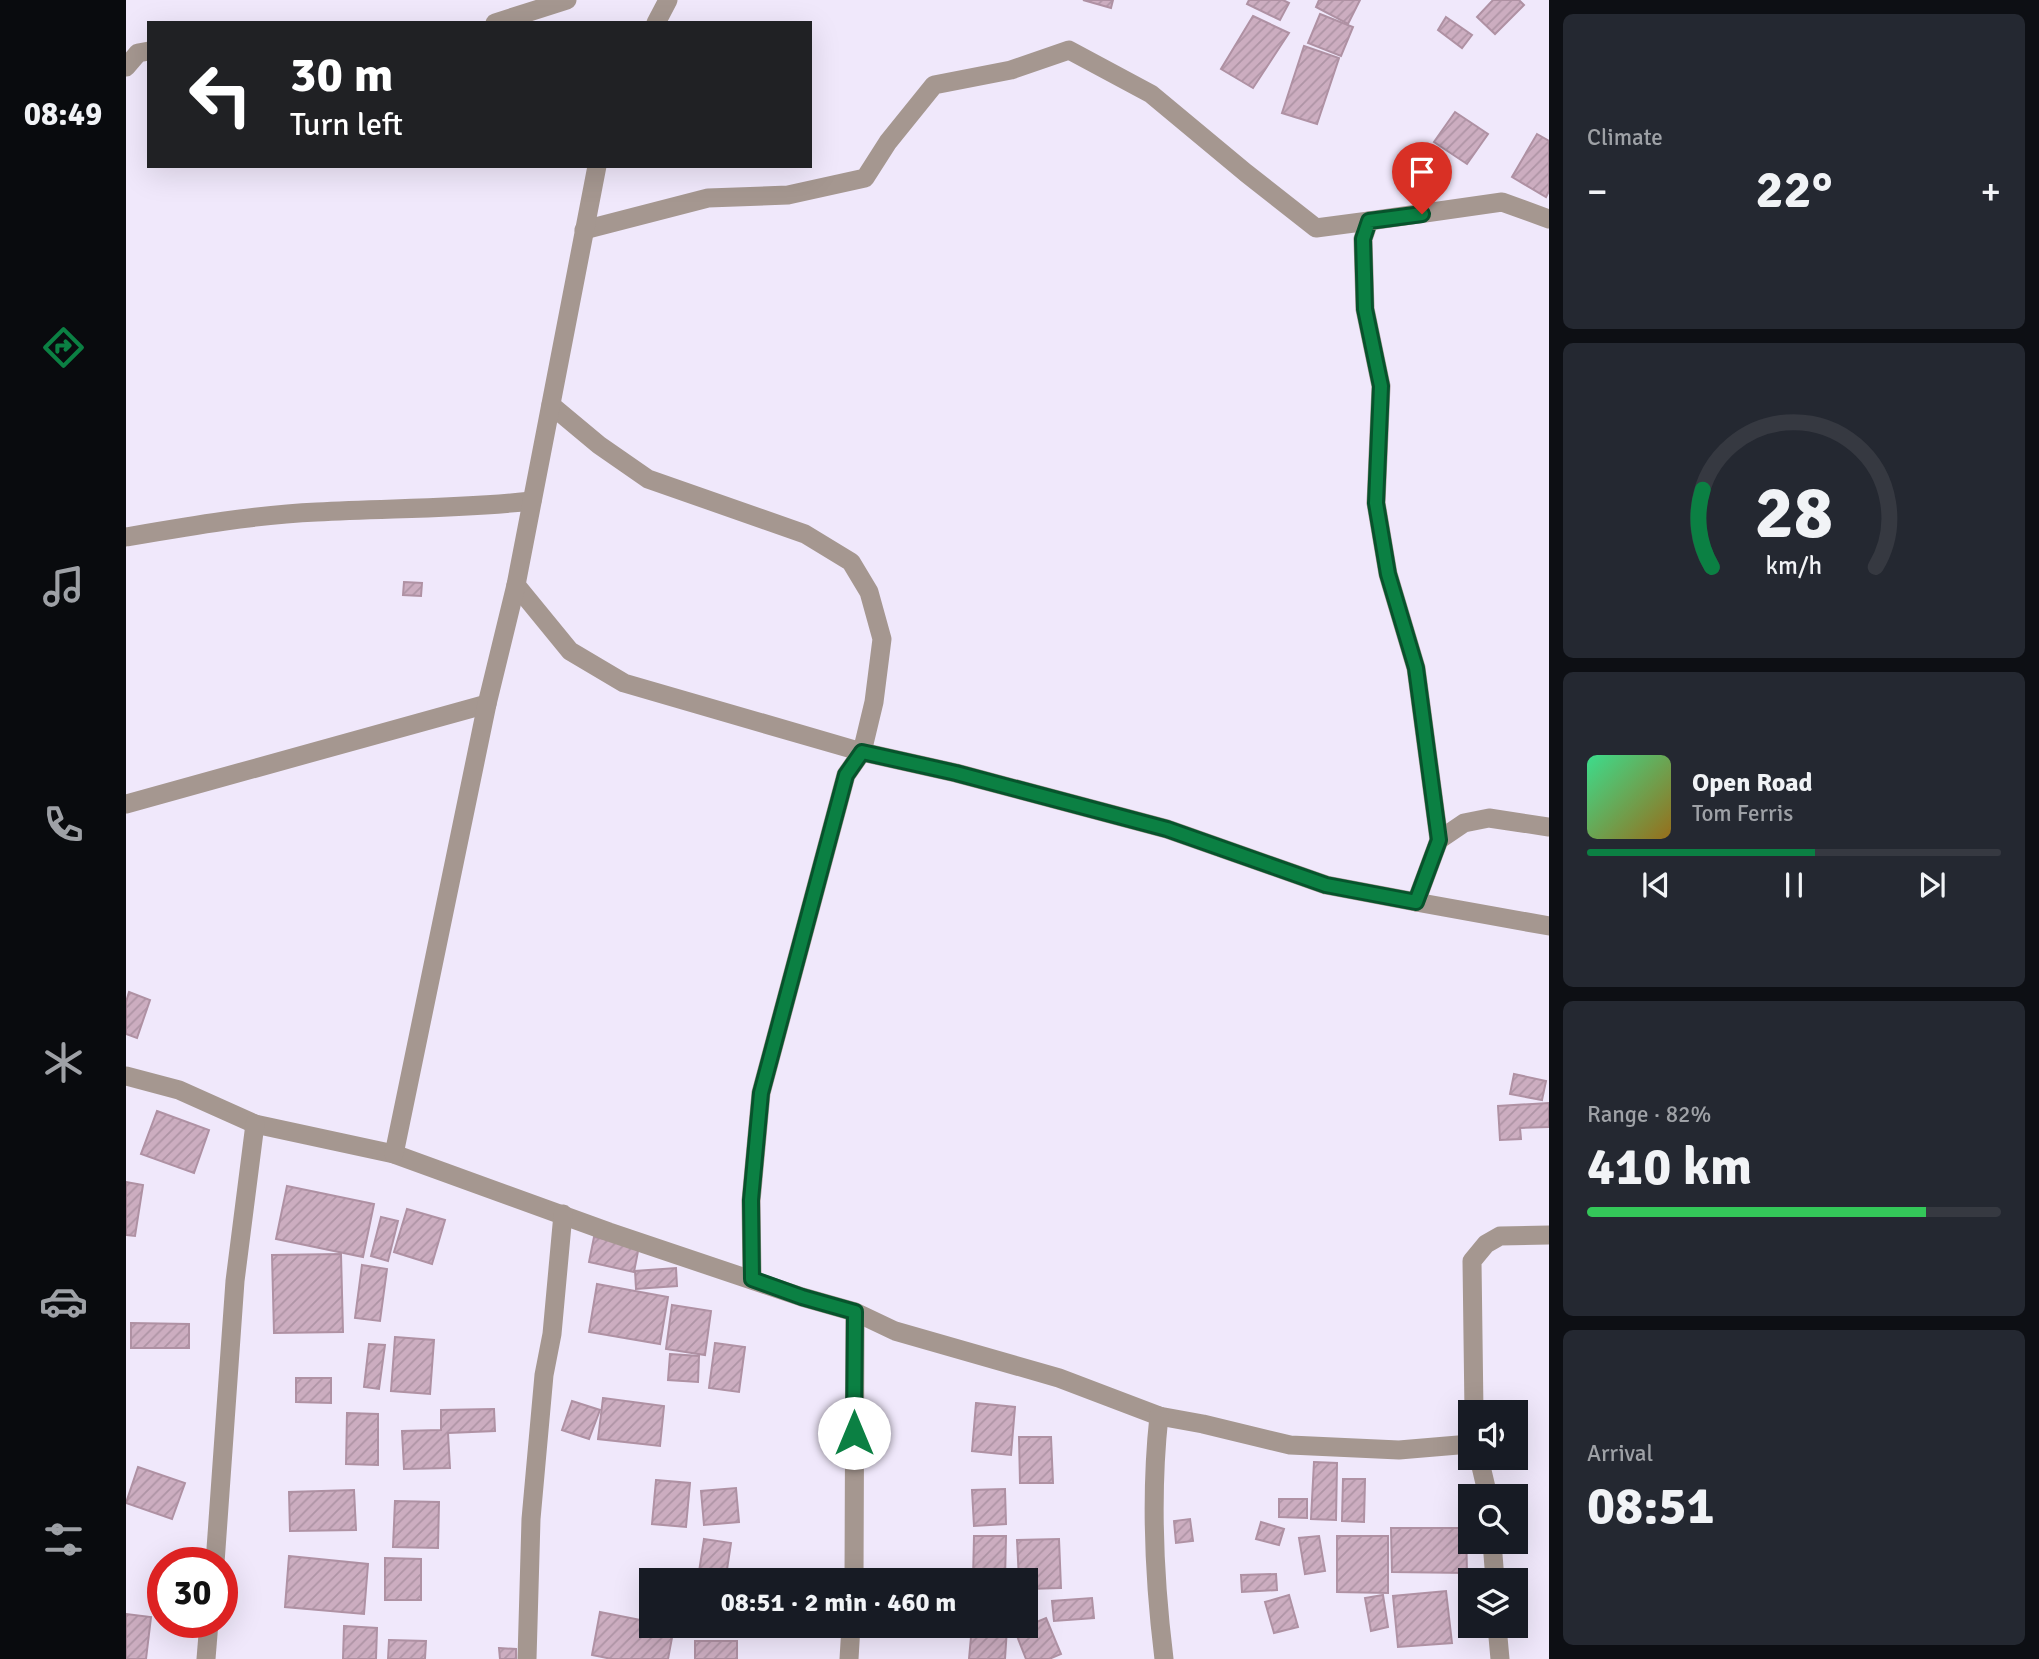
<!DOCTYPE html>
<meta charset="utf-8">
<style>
:root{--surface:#171b24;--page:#242831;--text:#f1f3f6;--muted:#9ea1a6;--line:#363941;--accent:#0b8043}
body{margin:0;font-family:Signika,sans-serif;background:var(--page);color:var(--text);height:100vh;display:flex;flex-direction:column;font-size:26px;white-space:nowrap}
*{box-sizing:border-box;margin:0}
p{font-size:23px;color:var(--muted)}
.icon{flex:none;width:38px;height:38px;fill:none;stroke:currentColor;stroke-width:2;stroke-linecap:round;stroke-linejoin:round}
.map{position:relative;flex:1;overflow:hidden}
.sheet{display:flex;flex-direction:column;gap:14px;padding:14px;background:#0d0f14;width:490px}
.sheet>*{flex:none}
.hud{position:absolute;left:21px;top:21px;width:665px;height:147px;border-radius:0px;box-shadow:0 7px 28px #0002;background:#202124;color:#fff;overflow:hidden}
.controls{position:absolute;left:1332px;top:1400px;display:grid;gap:14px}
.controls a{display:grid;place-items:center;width:70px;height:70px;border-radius:0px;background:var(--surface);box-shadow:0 7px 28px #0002;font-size:35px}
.speed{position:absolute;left:21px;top:1547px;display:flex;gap:14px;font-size:35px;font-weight:700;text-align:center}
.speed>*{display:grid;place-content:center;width:91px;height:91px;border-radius:50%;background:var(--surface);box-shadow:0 7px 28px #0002;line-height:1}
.speed .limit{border:10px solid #d22;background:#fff;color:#111}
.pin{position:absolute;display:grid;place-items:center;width:60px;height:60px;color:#fff;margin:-72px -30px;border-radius:50% 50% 50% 0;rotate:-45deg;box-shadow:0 0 7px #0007}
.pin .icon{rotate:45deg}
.me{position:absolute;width:77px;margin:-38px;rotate:0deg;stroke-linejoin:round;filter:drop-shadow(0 0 5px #0008)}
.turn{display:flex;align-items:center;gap:24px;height:147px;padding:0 28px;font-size:32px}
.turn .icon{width:91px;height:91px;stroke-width:2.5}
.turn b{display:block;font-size:49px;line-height:60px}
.big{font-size:52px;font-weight:700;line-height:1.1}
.sheet .tile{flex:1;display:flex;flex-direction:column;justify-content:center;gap:10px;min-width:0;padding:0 24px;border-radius:10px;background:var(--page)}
.sheet .dial{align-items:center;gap:0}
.dial svg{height:182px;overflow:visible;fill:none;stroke:var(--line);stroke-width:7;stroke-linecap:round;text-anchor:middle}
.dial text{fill:var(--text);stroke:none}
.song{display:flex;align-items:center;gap:21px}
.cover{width:84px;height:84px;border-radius:10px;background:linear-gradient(135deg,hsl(150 70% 55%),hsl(40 70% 35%))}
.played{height:7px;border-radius:4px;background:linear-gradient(90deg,var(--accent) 55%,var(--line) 55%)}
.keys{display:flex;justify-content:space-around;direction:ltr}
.heat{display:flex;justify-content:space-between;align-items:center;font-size:38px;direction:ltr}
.charge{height:10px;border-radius:5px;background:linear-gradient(90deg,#34c759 82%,var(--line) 0)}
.trip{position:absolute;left:513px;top:1568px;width:399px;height:70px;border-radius:0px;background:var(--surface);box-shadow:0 7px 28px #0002;font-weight:700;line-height:70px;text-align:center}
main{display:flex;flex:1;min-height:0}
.tabs{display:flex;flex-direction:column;width:126px;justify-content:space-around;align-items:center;background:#090b0e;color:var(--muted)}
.tabs .icon{width:49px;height:49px}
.tabs .selected{color:var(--accent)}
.tabs b{font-size:32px;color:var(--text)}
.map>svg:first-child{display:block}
.building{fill:url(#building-hatch);stroke:#af91a3;stroke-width:2}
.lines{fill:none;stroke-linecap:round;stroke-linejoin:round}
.minor{stroke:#a59790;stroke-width:19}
.route-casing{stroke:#07532c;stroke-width:18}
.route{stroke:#0b8043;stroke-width:12}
</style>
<main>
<nav class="tabs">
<b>08:49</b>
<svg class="icon selected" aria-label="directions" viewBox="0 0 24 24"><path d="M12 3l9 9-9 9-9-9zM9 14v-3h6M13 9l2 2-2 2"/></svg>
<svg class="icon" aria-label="music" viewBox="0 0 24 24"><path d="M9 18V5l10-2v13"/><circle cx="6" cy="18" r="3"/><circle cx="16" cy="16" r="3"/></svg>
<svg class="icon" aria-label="phone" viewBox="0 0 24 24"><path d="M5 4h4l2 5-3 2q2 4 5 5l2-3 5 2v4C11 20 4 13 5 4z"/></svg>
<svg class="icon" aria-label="climate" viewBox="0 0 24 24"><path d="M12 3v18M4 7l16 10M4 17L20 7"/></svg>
<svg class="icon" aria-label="car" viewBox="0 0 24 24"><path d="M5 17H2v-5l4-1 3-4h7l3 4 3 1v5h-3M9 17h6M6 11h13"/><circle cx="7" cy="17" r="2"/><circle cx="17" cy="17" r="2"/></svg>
<svg class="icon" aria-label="filters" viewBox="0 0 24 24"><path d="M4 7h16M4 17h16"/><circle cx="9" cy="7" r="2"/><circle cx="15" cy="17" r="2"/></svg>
</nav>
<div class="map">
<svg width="1423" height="1659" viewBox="0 0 1423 1659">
<defs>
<pattern id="building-hatch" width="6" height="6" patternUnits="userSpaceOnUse" patternTransform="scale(1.75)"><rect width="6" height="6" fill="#ccadc0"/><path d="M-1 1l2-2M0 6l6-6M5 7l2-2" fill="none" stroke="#ae94a5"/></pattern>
</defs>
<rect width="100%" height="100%" fill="#f0e8fb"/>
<g class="building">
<polygon points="957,0 987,0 985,8"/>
<polygon points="1123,0 1157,0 1163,3 1154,20 1121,4"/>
<polygon points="1193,0 1234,0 1222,24 1190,7"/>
<polygon points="1367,0 1393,0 1398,5 1369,34 1351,17"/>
<polygon points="1194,14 1227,27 1215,56 1182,43"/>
<polygon points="1127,16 1163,33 1127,88 1095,69"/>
<polygon points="1320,17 1346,35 1336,48 1312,30"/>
<polygon points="1178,46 1213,58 1191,124 1156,113"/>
<polygon points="1329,112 1362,134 1341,164 1308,142"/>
<polygon points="1411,134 1423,141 1423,191 1420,197 1386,177"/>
<polygon points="278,582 296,583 295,596 277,595"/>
<polygon points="3,992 24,1000 11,1038 0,1034 0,1002"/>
<polygon points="1388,1074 1420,1081 1416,1100 1384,1094"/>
<polygon points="1423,1103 1423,1127 1394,1128 1395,1139 1374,1140 1372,1106"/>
<polygon points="31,1111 83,1130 68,1173 15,1154"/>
<polygon points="0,1182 17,1185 9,1236 0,1235"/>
<polygon points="161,1186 248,1204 237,1257 150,1239"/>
<polygon points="281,1209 319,1220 306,1264 268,1252"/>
<polygon points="255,1217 272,1221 262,1261 245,1256"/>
<polygon points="468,1237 513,1246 508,1272 463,1262"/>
<polygon points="215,1254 217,1332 148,1333 146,1255"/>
<polygon points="236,1265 261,1269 254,1321 229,1318"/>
<polygon points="550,1268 551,1286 510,1289 509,1271"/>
<polygon points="471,1284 542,1297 534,1344 463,1332"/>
<polygon points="546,1305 585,1311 579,1355 540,1349"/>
<polygon points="5,1323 63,1324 63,1348 5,1348"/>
<polygon points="269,1337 308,1340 304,1394 265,1391"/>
<polygon points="589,1343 619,1347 613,1392 583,1388"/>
<polygon points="243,1344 259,1345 253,1389 238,1387"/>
<polygon points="544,1354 573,1356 572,1382 542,1380"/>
<polygon points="170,1378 205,1378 205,1403 170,1402"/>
<polygon points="477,1398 538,1406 534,1446 472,1439"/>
<polygon points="446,1401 474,1410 463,1439 436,1430"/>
<polygon points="850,1403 889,1407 885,1455 846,1451"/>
<polygon points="368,1409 369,1431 322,1433 324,1468 278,1469 276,1431 315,1430 315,1410"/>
<polygon points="221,1413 252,1414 252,1465 220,1464"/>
<polygon points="893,1437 925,1437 927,1483 894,1483"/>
<polygon points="1188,1462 1211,1463 1210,1520 1185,1519"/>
<polygon points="12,1467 59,1483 46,1519 0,1503"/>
<polygon points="1217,1479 1239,1479 1238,1522 1216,1521"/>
<polygon points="530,1480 564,1483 560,1527 526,1524"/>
<polygon points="610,1488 613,1522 578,1525 575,1491"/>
<polygon points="879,1489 880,1524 848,1526 846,1490"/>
<polygon points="228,1490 230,1530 164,1531 163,1492"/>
<polygon points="1153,1499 1181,1499 1181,1518 1153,1517"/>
<polygon points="269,1501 313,1502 312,1548 267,1547"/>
<polygon points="1064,1519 1067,1541 1050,1543 1048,1521"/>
<polygon points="1135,1522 1158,1529 1153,1545 1130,1539"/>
<polygon points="1265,1528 1340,1528 1341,1573 1266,1572"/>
<polygon points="848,1536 880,1536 879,1580 847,1580"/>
<polygon points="1193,1536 1199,1571 1179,1574 1173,1538"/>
<polygon points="1211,1536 1262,1536 1262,1593 1211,1592"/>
<polygon points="578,1539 605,1543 600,1576 573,1572"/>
<polygon points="933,1539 935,1588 900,1589 900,1580 893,1580 891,1540"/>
<polygon points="163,1556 242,1564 238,1614 159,1607"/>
<polygon points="259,1558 295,1559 295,1600 259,1600"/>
<polygon points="1150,1574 1151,1590 1116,1592 1115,1575"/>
<polygon points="1320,1591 1326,1643 1272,1647 1267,1596"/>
<polygon points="1163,1595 1172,1627 1148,1633 1139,1602"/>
<polygon points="1257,1595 1262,1627 1245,1631 1239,1598"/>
<polygon points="966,1598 968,1618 928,1621 926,1601"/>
<polygon points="474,1612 525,1622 525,1626 548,1627 542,1659 486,1659 466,1655"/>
<polygon points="0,1614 25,1617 20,1659 0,1659"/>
<polygon points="920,1618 935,1654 923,1659 900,1659 889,1631"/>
<polygon points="218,1626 251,1628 250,1659 217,1659"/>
<polygon points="846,1626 881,1628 879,1659 843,1659"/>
<polygon points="263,1640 300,1641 299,1659 262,1659"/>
<rect x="569" y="1641" width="42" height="18"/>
<polygon points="373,1648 390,1649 390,1659 374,1659"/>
</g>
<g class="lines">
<g class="minor">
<polyline points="369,23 441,0"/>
<polyline points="530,23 542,0"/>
<polyline points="0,67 12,53 23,51"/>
<polyline points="458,230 582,198 662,195 739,178 762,142 808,85 885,70 943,50 1025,94 1120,173 1190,228 1243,221"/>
<polyline points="425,405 473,445 522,479 679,534 725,562 743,592 756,639 748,702 736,752 720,775 635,1093 625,1201 626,1279"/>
<path d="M0,537C64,526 127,515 191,512C263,508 334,509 406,501"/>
<polyline points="390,585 444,651 498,683 736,752 830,773 1041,829 1200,885 1290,902 1313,840 1338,823 1363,818 1423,827"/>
<polyline points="0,804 361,704"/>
<polyline points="1313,840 1290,668 1262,574 1250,503 1255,386 1239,309 1237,239 1243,221 1376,202 1423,219"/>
<polyline points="1290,902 1423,926"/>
<polyline points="0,1076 53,1090 129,1124 268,1154 483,1232 676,1297 729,1312 769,1331 933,1378 1033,1416 1077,1424 1164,1445 1273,1450 1344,1444"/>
<polyline points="268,1154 361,704 390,585 471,166"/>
<polyline points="1348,1412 1346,1261 1360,1244 1374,1236 1423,1235"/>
<path d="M1033,1416C1024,1498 1028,1578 1038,1659"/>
<polyline points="1353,1458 1362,1496"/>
<polyline points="1366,1542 1369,1580"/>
<polyline points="89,1563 109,1281 129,1124"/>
<polyline points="728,1580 729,1312"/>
<polyline points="1371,1626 1374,1659"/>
<polyline points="80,1659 83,1622"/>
<polyline points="401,1659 405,1519 418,1375 426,1334 437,1214"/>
<polyline points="723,1659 725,1626"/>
</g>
</g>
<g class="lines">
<defs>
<polyline id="route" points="728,1433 729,1312 676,1297 626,1279 625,1200 635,1093 720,775 736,752 830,773 1041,829 1200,885 1290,902 1313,840 1290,668 1262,574 1250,503 1255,386 1239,309 1237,239 1243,221 1296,214"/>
</defs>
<use href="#route" class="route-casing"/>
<use href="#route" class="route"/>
</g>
</svg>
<div class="controls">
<a><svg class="icon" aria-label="sound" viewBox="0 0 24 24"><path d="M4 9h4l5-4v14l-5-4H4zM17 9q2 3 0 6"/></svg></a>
<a><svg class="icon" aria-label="search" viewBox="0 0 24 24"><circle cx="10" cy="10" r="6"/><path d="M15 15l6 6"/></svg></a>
<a><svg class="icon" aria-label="layers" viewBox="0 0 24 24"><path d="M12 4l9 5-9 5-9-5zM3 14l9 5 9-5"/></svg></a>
</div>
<div class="speed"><div class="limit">30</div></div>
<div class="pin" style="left:1296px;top:214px;background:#d93025"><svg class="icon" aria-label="arrive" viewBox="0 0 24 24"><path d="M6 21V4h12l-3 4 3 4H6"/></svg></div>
<svg class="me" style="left:728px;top:1433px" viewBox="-20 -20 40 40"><circle r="19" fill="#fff"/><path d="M0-13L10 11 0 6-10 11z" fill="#0b8043"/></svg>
<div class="trip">08:51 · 2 min · 460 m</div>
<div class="hud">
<div class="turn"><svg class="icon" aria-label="left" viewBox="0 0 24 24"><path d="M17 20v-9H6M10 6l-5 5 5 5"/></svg><div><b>30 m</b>Turn left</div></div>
</div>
</div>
<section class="sheet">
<div class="tile"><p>Climate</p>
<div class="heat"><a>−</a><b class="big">22°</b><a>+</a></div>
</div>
<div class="tile dial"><svg viewBox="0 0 100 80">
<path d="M14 69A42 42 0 1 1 86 69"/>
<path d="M14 69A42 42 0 0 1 10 35" stroke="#0b8043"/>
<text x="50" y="56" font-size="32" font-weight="700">28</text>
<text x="50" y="72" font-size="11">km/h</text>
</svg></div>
<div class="tile">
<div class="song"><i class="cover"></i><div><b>Open Road</b><p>Tom Ferris</p></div></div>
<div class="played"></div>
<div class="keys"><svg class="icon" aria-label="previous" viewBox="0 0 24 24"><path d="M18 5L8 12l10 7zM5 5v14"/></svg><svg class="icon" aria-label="pause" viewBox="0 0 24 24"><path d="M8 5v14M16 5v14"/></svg><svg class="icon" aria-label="next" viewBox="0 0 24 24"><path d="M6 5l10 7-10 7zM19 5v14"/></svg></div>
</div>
<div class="tile"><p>Range · 82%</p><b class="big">410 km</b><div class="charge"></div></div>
<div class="tile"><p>Arrival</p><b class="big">08:51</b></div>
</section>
</main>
